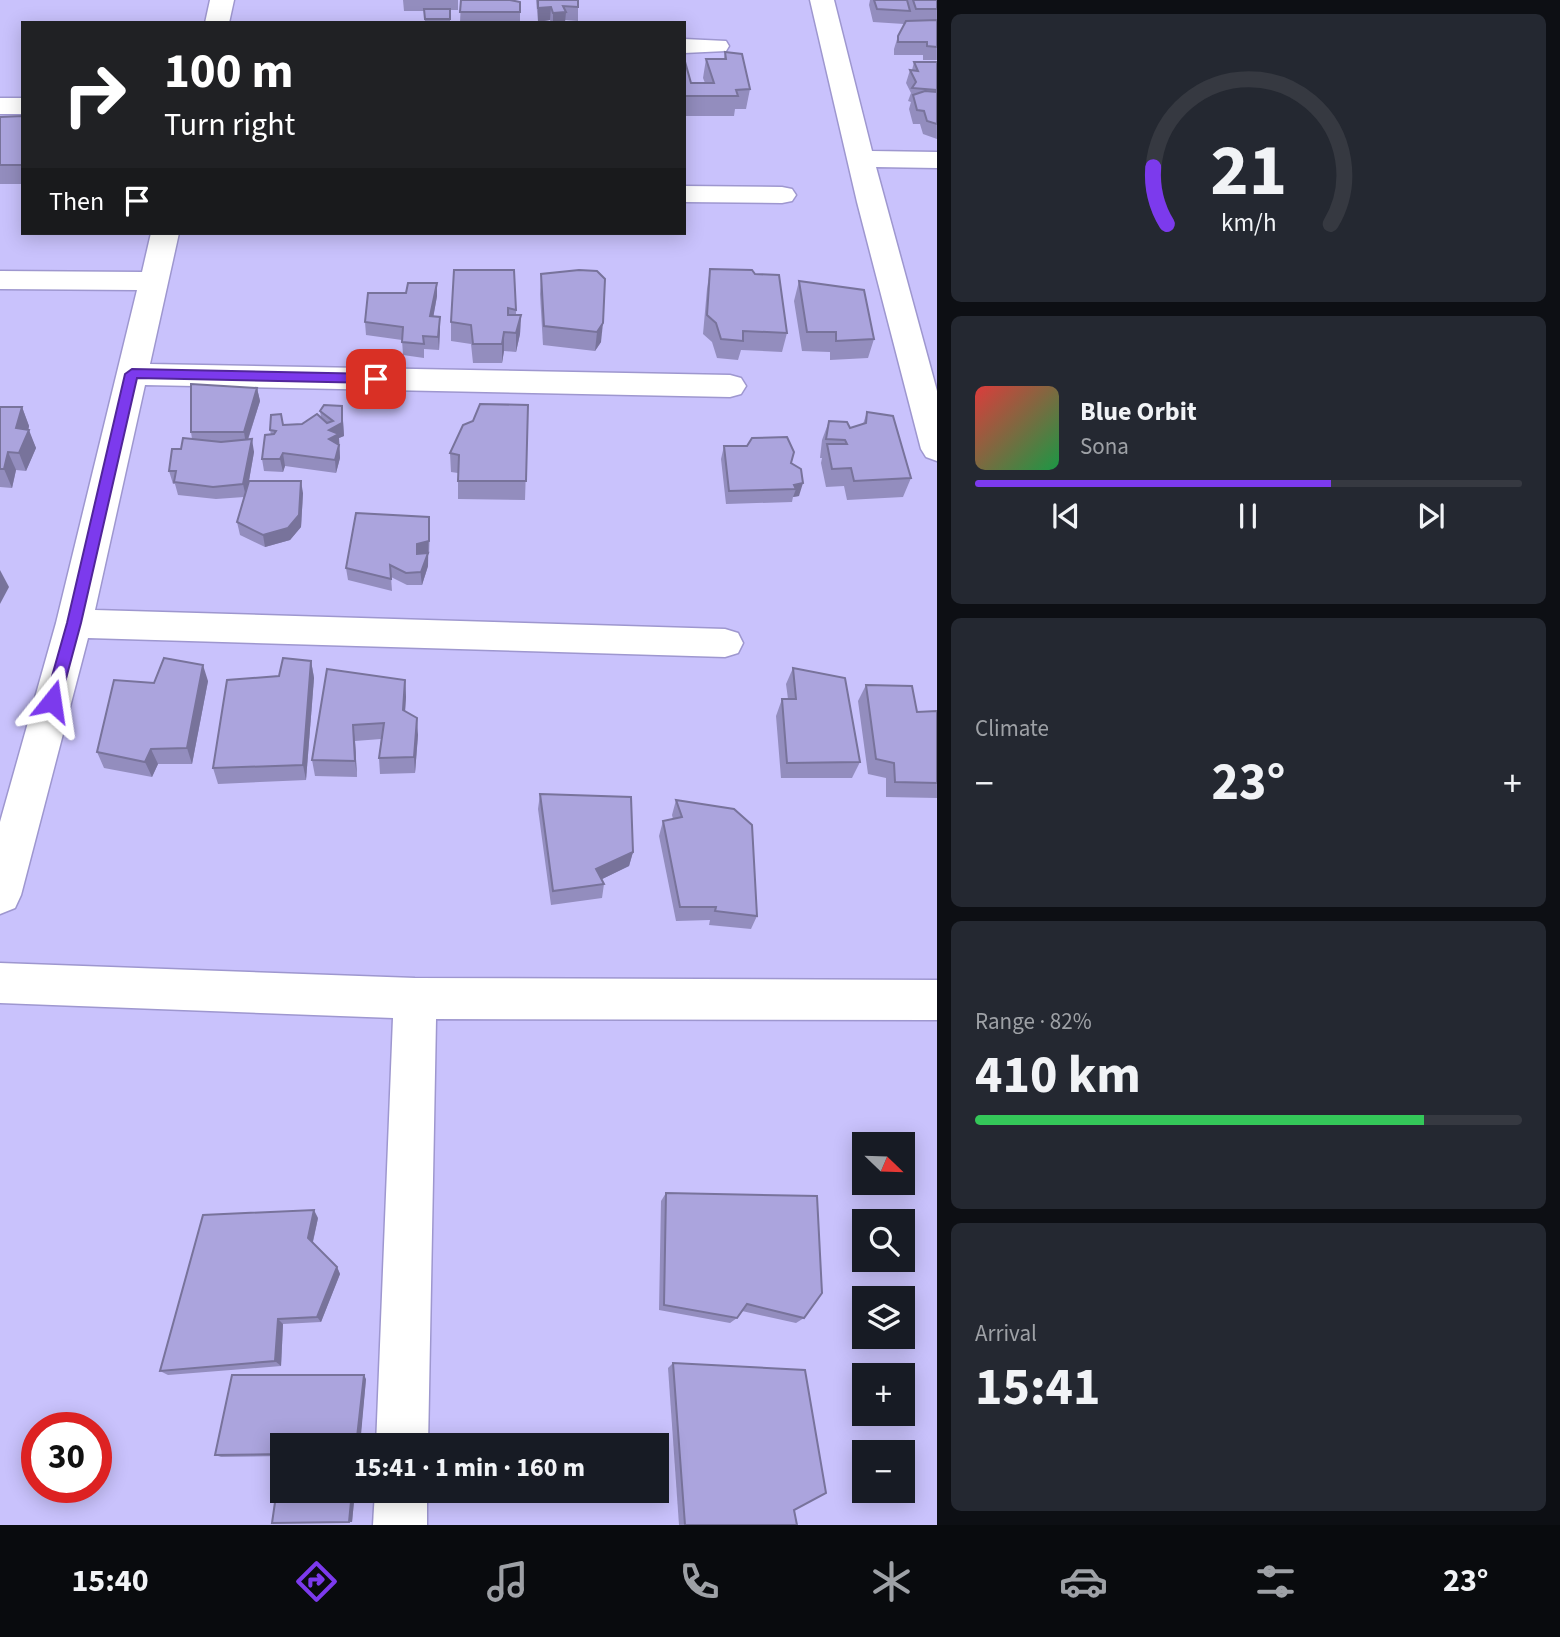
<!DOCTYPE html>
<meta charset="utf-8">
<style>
:root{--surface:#171b24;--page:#242831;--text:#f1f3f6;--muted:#9ea1a6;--line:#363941;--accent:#7c3aed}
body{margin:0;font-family:"Source Sans 3",sans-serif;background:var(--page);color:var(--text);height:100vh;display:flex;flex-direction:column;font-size:26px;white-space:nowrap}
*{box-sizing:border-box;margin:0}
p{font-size:23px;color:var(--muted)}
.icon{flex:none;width:38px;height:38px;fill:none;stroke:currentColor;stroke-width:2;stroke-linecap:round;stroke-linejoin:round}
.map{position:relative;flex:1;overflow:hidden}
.side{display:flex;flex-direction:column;gap:14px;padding:14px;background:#0d0f14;width:623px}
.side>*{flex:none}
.hud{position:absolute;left:21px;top:21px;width:665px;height:214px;border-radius:0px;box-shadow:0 4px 18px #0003;background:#202124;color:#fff;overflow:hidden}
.needle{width:46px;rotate:113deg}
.tools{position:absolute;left:852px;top:1132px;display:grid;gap:14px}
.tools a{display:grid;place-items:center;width:63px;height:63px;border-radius:0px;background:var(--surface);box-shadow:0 4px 18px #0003;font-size:35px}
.speed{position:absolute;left:21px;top:1412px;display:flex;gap:14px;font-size:35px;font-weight:700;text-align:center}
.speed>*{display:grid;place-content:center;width:91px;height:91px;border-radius:50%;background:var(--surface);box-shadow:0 4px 18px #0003;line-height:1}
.speed .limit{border:10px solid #d22;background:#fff;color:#111}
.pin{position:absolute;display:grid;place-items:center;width:60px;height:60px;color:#fff;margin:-30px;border-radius:14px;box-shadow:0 4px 10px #0006}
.me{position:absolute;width:77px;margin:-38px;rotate:15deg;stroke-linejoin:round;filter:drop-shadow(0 0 5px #0008)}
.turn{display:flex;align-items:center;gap:24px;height:147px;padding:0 28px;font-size:32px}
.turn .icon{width:91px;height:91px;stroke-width:2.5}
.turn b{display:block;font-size:49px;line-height:60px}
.then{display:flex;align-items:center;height:66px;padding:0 28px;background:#0003;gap:14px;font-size:26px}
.big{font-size:52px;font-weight:700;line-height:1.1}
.side .widget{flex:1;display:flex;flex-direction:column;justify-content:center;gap:10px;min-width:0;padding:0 24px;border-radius:10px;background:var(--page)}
.side .dial{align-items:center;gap:0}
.dial svg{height:182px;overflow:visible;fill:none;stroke:var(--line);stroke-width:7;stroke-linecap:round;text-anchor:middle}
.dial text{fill:var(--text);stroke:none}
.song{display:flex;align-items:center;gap:21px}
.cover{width:84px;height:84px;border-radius:10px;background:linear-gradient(135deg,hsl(0 70% 55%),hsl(140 70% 35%))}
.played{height:7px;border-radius:4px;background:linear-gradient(90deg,var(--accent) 65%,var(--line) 65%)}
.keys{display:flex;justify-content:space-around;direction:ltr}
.heat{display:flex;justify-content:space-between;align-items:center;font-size:38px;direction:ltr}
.charge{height:10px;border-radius:5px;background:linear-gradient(90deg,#34c759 82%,var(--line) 0)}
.trip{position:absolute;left:270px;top:1433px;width:399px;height:70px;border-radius:0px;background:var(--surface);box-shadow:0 4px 18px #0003;font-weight:700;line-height:70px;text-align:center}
.menu{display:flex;height:112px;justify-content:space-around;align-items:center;background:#090b0e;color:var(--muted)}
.menu .icon{width:49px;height:49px}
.menu .on{color:var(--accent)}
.menu b{font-size:32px;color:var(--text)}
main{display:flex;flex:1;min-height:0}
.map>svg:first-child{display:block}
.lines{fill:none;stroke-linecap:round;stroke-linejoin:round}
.minor-casing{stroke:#9e97cf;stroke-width:3}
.minor{fill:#fff;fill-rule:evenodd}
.wall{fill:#938dbe}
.shaded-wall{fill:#78739b}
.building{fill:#aba4dd;stroke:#78739b;stroke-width:2}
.route{fill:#7c3aed;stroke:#51269a;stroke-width:2}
</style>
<main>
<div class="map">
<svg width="937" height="1525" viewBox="0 0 937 1525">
<rect width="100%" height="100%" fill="#c9c2fc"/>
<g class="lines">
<defs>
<g id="minor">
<polygon points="210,0 234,0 229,23 205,23"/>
<polygon points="810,0 834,0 872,151 937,152 937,168 876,167 937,391 937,461 926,457 921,449 857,202"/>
<polygon points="684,39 726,41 729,46 726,51 684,53"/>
<rect x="0" y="98" width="23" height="16"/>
<polygon points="684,186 782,187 792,189 796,195 792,201 782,203 684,202"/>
<polygon points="151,233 179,233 150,364 730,375 741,378 746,386 741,394 730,397 145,385 95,610 725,629 738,633 743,643 738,653 725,657 88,638 21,895 15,908 0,914 0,822 56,623 137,290 0,289 0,271 142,272"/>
<polygon points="0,963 415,978 937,980 937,1020 436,1019 428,1446 376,1446 393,1018 0,1003"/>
<polygon points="375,1491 427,1491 427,1525 373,1525"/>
</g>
</defs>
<use href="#minor" class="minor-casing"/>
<use href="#minor" class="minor"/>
</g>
<g class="wall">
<polygon points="403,0 458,0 458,10 450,10 450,23 425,23 424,11 404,11"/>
<polygon points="461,0 511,0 520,12 520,23 460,23"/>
<polygon points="536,0 578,0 578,21 565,20 565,23 551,23 550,20 538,22"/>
<polygon points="870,0 937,0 937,60 923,60 923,55 894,55 894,49 898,36 904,24 873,22 869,5"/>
<polygon points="725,52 750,89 746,109 735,109 734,116 684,116 684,58 691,83 705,83 703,78 706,59 724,59"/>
<polygon points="914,62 937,62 937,139 923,134 920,124 913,124 909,109 911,102 908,101 911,93 906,83 910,70 912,70"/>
<polygon points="23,116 23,184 0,184 0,117"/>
<polygon points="710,269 787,333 782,352 741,350 738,360 717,358 712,342 703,334 707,289"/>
<polygon points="454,270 516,310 516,315 521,315 520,334 516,352 504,351 502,363 473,363 471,344 451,341 451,322"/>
<polygon points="579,270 601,342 595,351 543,345 540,294 541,274"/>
<polygon points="799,281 874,339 868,358 830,360 830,352 802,351 794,301"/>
<polygon points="437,283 437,296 433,317 440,317 439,350 424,349 424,358 403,355 402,340 366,335 365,322 406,293"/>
<polygon points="257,388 260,401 248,440 254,452 249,481 303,493 301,527 290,540 265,547 240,535 237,522 244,497 216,499 178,495 175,484 173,484 169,471 181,449 192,439 191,432"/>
<polygon points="528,405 525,500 458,499 458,473 451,472 450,453"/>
<polygon points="342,406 344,436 339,438 340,458 336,473 285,466 283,472 264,471 262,459 271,435 270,430 302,424 321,417 320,411"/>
<polygon points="0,407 22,407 29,426 28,430 36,448 26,471 16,470 12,488 0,487"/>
<polygon points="867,412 911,478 903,497 847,500 844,486 826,487 821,463 822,458 820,458 822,440 829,421 850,428 863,424"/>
<polygon points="724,446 791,463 799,496 793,497 792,502 726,504 721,459"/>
<polygon points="430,530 429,554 428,554 428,566 422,585 407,585 391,577 392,591 348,580 346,568"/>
<polygon points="311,661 314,678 306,780 218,784 213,768 279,676"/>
<polygon points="793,668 860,762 852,778 781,778 776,716 782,699 788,699 786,684"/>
<polygon points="405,680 406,697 405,711 418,735 415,773 380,774 379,758 381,739 355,741 357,777 315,776 312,760"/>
<polygon points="208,681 192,764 158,764 152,777 104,768 97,752 154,683"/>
<polygon points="866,685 917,712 937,711 937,798 886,797 886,778 868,774 858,701"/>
<polygon points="540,794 633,852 629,866 602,879 604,884 602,898 551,905 538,809"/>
<polygon points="676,800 757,916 751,929 709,925 710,920 676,921 659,836 663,821 673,819 672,815"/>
<polygon points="666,1193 804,1318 796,1323 742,1311 737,1318 730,1323 659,1310 661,1201"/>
<polygon points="318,1218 313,1242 337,1267 340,1274 321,1322 283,1324 281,1366 168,1375 160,1371"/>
<polygon points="673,1363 794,1510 797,1525 679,1525 668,1368"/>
<polygon points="366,1379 352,1522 272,1523 281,1456 221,1457 215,1455"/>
</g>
<g class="shaded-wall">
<polygon points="551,7 550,20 538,22 538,8"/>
<polygon points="566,12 565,23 553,23 553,13"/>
<polygon points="437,283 437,296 431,330 430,316"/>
<polygon points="521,315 520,334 516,352 516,333"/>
<polygon points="440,317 440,331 439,350 438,337"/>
<polygon points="603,323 601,342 595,351 597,332"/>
<polygon points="504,332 504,351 502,363 502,344"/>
<polygon points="257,388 260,401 246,445 244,432"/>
<polygon points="342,406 344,436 339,438 340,458 336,473 335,460 331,452 329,430"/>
<polygon points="22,407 29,426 28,432 29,430 36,448 26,471 19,453 16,428"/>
<polygon points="252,439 254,452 246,497 243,484"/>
<polygon points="8,452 16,470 12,488 4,469"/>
<polygon points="283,453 285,466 283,472 280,459"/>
<polygon points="301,481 303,493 301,527 290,540 265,547 263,535"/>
<polygon points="803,483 799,496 793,497 796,489 794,485"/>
<polygon points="429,517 428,566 422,585 417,544"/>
<polygon points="0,570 9,587 0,604"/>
<polygon points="311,661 314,678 306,780 303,765"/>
<polygon points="203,665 208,681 192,764 187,748"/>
<polygon points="405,680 406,697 404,726 403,710"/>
<polygon points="417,718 418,735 415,773 414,757"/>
<polygon points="353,725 355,741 357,777 355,761"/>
<polygon points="151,749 158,764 152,777 145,762"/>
<polygon points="633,852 629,866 594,883 596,869"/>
<polygon points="314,1210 318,1218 312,1245 308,1238"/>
<polygon points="337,1267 340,1274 321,1322 317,1317"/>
<polygon points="278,1319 283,1324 281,1366 275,1361"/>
<polygon points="364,1375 366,1379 360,1446 356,1446"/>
<polygon points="352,1491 355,1491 352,1522 349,1522"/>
</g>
<g class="building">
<polygon points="461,0 510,0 520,2 520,12 460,12"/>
<polygon points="538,0 578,0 578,7 563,6 566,12 553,13 551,7 538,8"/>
<polygon points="874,0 907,0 910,11 877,9"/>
<polygon points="913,0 937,0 937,9 916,9"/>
<polygon points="424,9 450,9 450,19 425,19"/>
<polygon points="937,20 937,47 927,46 927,42 898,42 898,36 906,21"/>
<polygon points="725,52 742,54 750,89 736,90 738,96 684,96 684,58 691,83 714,83 706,59 726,59"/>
<polygon points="914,62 937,62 937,90 912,88 916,82 910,70 918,71"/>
<polygon points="925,91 937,92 937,124 927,121 924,111 917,110 913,95"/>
<polygon points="23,116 23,165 0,165 0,117"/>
<polygon points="710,269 752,270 755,274 779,275 787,333 743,331 743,341 721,339 716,323 707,315"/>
<polygon points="454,270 514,270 516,310 508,308 508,315 521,315 516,333 504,332 502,344 473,344 471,325 451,322"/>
<polygon points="579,270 597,271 605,279 603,323 597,332 544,326 541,274"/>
<polygon points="799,281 864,290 874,339 836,341 836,332 807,332"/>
<polygon points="408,283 437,283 430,316 440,317 438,337 423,336 424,344 402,342 403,327 365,322 368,293 406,293"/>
<polygon points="191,384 257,388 244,432 191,432"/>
<polygon points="480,404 528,405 526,481 458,481 459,455 450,453 463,425 473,421"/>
<polygon points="324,405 342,406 342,423 329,430 339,434 329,439 339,445 335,460 283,453 280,459 262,459 265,435 274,434 276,431 270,430 271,415 281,414 283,425 302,424 317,414 327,423 333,421 320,411"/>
<polygon points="0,407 22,407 16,428 29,430 19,453 8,452 4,469 0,469"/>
<polygon points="867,412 893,416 911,478 854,481 851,468 832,469 827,444 847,444 845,440 826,439 829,421 847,422 850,428 866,423"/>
<polygon points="787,437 794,452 791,463 801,469 803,483 794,485 796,489 729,491 724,446 747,446 752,438"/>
<polygon points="183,438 221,442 252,439 243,484 213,487 174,482 176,471 169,471 172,449 181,449"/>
<polygon points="249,481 301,481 299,515 288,528 263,535 237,522"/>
<polygon points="356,513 429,517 429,541 417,544 417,554 428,553 421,572 406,573 390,565 391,579 346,568"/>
<polygon points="164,658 203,665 187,748 151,749 145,762 97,752 114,680 154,683"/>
<polygon points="283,658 311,661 303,765 213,768 227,680 279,676"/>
<polygon points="793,668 845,678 860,762 787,763 782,699 796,699"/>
<polygon points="327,669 405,680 403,710 417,718 414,757 379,758 384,723 353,725 355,761 312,760"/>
<polygon points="866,685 912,686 917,712 937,711 937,783 895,782 894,763 876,759"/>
<polygon points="540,794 631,797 633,852 596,869 604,884 553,891"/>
<polygon points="676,800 734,809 752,825 757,916 715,911 716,907 680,907 663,821 682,817"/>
<polygon points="666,1193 817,1196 822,1293 804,1318 747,1304 737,1318 664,1305"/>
<polygon points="314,1210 308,1238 337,1267 317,1317 278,1319 275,1361 160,1371 203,1215"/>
<polygon points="673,1363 805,1370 826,1493 794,1510 797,1525 685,1525"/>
<polygon points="232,1375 364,1375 356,1446 282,1446 282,1454 215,1455"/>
<polygon points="282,1454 282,1491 352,1491 349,1522 272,1523"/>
</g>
<polygon class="route" points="132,369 376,374 383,379 376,383 137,378 81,623 60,701 52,707 45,701 67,623 125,374"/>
</svg>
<div class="tools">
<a><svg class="needle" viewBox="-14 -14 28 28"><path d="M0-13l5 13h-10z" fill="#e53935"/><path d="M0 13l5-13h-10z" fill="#9ea1a6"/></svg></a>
<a><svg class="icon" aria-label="search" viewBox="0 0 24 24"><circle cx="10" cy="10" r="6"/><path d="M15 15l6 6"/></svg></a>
<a><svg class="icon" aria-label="layers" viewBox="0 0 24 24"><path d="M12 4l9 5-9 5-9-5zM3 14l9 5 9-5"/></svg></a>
<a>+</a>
<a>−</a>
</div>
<div class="speed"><div class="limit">30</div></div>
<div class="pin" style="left:376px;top:379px;background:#d93025"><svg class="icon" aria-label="arrive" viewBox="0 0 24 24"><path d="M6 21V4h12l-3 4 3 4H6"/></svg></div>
<svg class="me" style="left:52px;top:701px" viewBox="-20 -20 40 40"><path d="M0-17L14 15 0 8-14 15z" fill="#7c3aed" stroke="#fff" stroke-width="4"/></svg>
<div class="trip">15:41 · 1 min · 160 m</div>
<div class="hud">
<div class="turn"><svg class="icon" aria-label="right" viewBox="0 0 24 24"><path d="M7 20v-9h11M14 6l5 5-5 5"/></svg><div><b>100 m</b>Turn right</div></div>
<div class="then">Then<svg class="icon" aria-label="arrive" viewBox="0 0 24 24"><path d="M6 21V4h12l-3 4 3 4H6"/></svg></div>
</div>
</div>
<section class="side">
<div class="widget dial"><svg viewBox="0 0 100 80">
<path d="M14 69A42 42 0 1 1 86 69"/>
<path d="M14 69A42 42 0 0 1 8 44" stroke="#7c3aed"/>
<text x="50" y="56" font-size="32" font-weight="700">21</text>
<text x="50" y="72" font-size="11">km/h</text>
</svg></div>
<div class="widget">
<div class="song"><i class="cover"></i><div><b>Blue Orbit</b><p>Sona</p></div></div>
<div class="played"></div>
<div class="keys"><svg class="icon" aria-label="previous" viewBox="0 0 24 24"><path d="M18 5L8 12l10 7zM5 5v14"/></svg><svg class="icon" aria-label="pause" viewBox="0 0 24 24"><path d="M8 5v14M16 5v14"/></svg><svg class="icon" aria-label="next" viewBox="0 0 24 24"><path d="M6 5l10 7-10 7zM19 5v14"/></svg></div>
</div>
<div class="widget"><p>Climate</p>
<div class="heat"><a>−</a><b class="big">23°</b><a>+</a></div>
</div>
<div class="widget"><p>Range · 82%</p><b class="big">410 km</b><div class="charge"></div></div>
<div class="widget"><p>Arrival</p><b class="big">15:41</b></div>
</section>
</main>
<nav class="menu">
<b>15:40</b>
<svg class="icon on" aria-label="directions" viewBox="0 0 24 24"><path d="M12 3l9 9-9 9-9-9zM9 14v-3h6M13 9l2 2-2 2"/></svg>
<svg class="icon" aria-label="music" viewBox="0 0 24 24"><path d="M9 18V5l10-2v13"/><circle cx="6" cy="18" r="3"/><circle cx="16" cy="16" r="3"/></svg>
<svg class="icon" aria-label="phone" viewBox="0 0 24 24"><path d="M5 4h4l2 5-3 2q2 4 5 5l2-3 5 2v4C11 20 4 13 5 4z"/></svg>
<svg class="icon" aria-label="climate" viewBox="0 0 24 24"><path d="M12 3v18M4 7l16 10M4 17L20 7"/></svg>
<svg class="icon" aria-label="car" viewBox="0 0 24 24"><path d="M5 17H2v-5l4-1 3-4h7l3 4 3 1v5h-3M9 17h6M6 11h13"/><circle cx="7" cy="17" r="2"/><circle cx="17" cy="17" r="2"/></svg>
<svg class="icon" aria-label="filters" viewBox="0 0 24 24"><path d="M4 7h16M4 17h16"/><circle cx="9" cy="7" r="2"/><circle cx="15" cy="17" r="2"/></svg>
<b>23°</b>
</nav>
